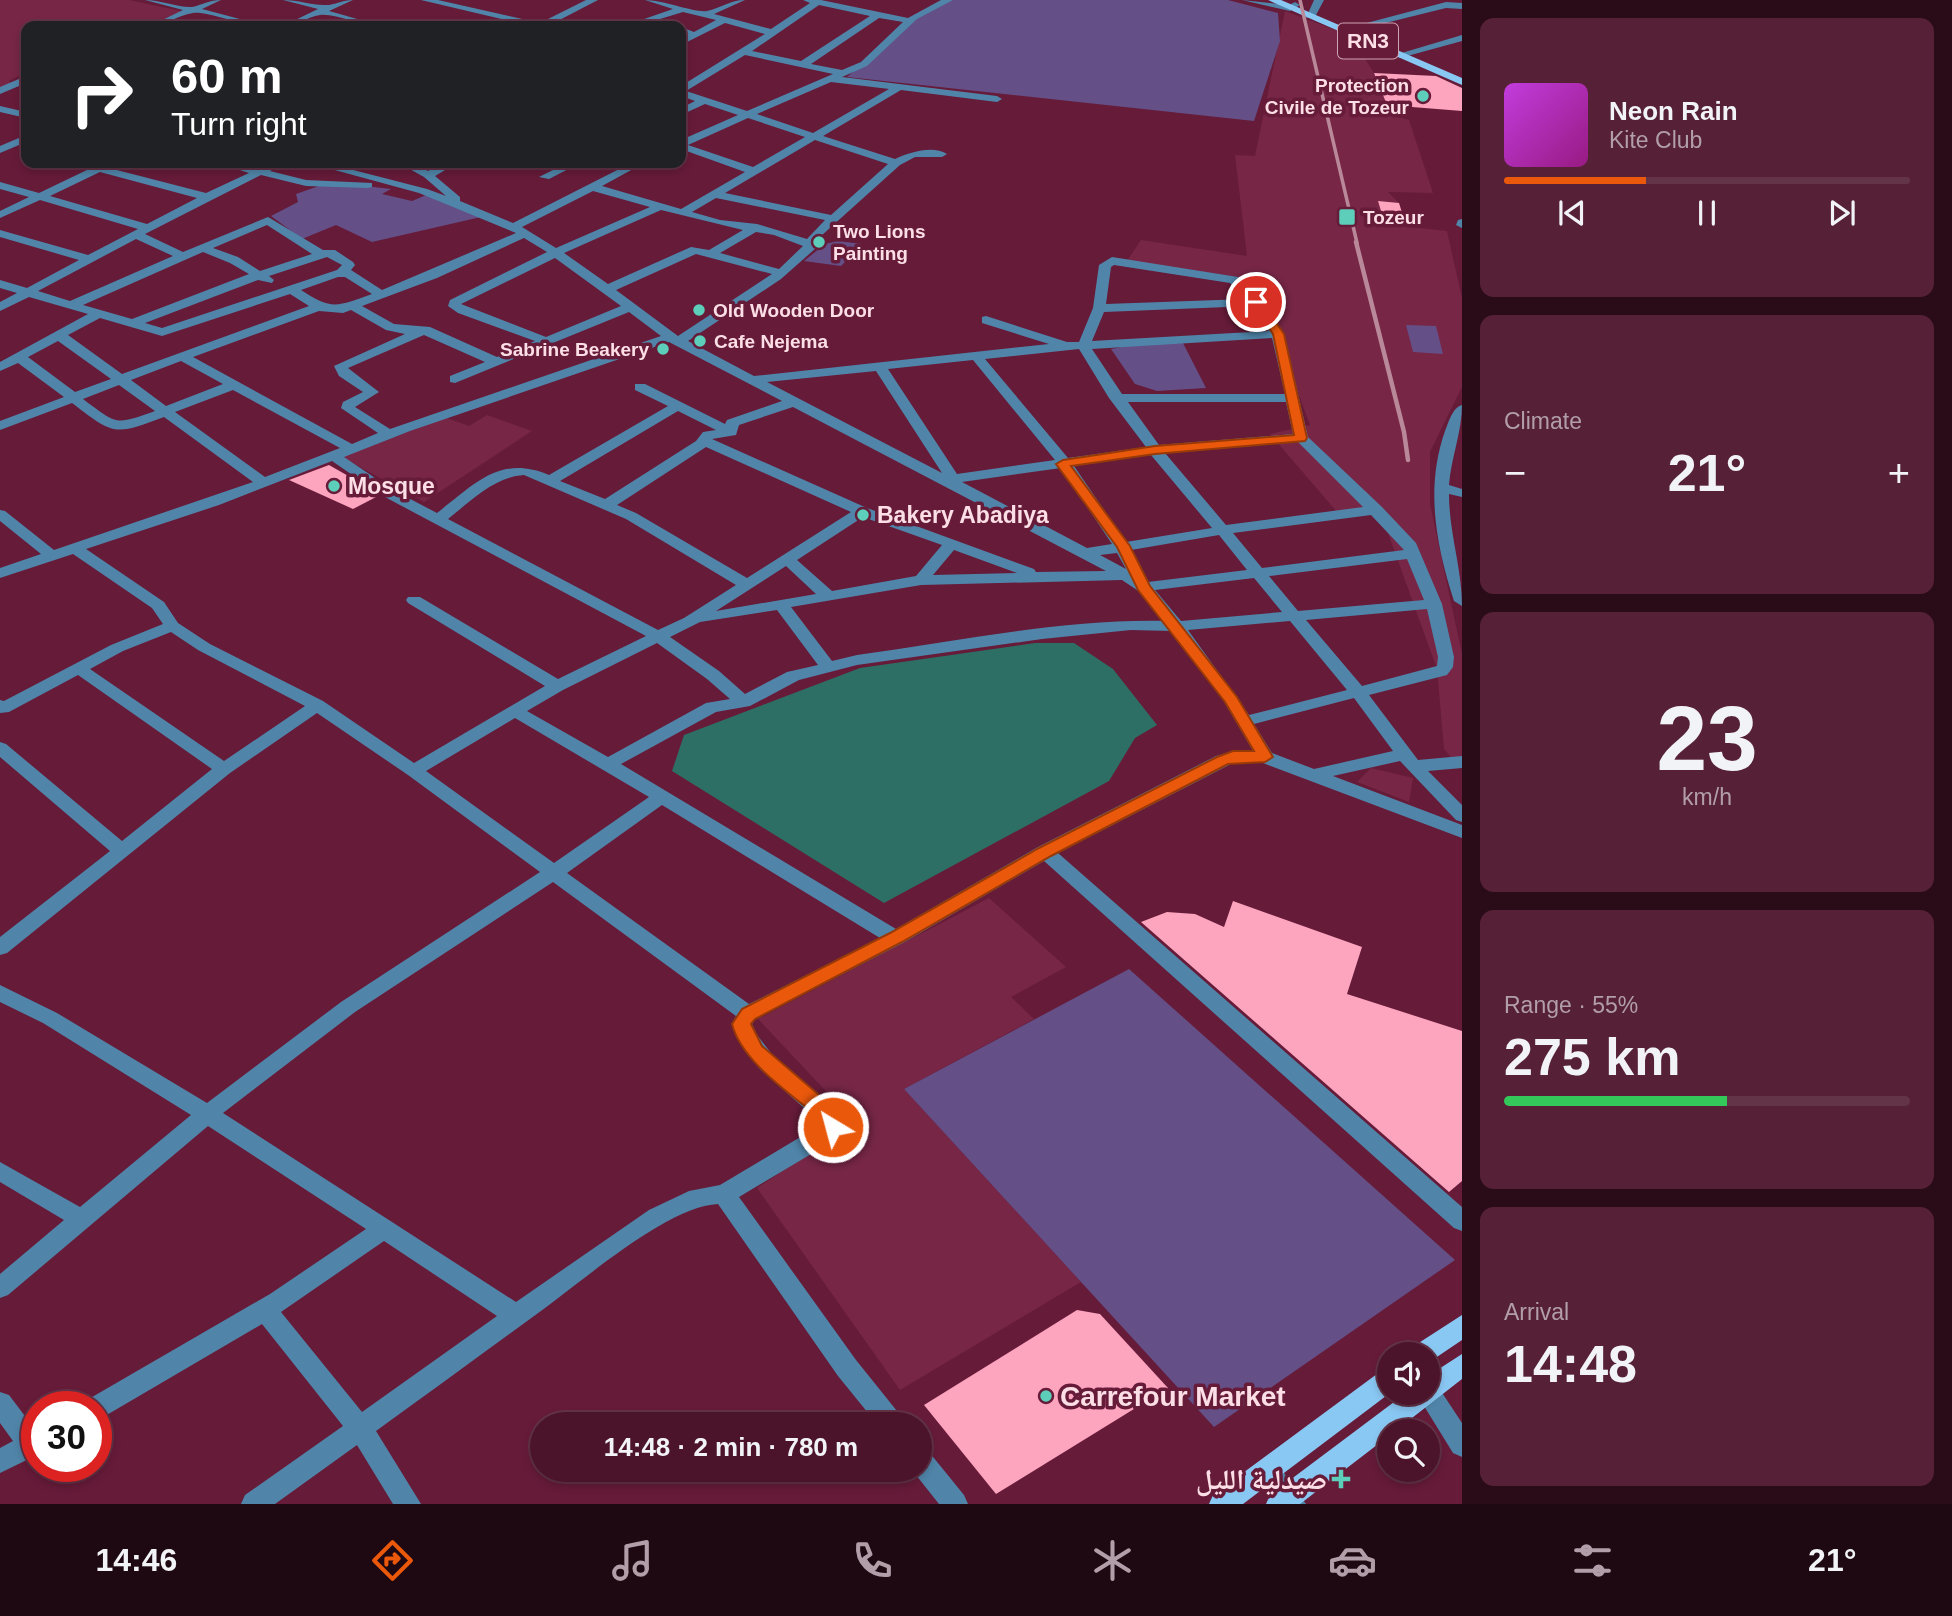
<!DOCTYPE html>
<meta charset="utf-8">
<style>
:root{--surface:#4c142b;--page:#562137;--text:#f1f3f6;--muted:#b29ea9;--line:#633347;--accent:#ea580c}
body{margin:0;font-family:Arial,"Noto Naskh Arabic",sans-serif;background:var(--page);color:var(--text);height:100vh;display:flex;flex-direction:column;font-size:26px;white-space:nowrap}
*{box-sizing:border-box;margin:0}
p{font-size:23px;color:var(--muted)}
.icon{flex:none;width:38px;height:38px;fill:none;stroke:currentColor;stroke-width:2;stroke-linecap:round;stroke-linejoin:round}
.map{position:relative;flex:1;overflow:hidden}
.details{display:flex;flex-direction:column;gap:18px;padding:18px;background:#2a0b18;width:490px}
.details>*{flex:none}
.banner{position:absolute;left:21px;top:21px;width:665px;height:147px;border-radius:14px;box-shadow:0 4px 10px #0003,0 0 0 2px var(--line);background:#202124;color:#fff;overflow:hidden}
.tools{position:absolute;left:1377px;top:1342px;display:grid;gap:14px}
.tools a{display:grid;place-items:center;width:63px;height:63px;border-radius:50%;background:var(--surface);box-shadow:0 4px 10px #0003,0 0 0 2px var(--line);font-size:35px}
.speed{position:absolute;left:21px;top:1391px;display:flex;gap:14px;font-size:35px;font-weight:700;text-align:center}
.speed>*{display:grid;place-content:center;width:91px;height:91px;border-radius:50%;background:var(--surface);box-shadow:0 4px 10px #0003,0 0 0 2px var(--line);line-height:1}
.speed .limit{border:10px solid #d22;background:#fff;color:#111}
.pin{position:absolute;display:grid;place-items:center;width:60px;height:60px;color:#fff;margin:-30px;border:4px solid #fff;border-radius:50%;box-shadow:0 2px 7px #0007}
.me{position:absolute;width:77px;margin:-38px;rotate:323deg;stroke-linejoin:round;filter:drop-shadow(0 0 5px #0008)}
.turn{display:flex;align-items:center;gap:24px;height:147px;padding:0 35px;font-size:32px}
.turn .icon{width:91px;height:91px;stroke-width:2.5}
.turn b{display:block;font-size:49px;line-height:60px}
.big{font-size:52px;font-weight:600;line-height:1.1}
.details .widget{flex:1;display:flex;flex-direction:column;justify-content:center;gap:10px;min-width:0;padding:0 24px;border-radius:14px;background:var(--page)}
.details .dial{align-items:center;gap:0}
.dial b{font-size:91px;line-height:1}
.song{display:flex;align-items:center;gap:21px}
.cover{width:84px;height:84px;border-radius:10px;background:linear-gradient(135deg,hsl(290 70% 55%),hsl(310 70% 35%))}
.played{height:7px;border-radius:4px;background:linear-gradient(90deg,var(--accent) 35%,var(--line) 35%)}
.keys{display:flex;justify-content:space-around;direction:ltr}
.heat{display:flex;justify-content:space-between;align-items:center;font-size:38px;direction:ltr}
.charge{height:10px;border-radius:5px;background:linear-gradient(90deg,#34c759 55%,var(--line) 0)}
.trip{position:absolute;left:530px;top:1412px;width:402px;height:70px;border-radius:35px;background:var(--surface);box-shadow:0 4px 10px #0003,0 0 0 2px var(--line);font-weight:600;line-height:70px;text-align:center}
.dock{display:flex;height:112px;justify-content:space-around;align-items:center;background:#1e0811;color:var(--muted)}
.dock .icon{width:49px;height:49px}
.dock .on{color:var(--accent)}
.dock b{font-size:32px;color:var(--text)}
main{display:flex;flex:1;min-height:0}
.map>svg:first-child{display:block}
.built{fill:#772646}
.green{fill:#644f87}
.water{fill:#2d6f64}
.building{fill:#fda4bf}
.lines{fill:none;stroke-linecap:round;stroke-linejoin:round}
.minor{fill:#5085a9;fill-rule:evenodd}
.major{fill:#8ac8f4;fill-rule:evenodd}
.rail-far1{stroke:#b98899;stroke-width:3.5}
.rail{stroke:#b98899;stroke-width:4.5}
.route{fill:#ea580c;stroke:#983908;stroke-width:2}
.poi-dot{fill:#5cceba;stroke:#661b39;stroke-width:2.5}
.labels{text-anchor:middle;stroke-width:7;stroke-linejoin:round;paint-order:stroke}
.far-poi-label{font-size:19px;font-weight:bold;fill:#fcdfe6;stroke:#661b39;text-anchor:start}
.shield{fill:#661b39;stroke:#cfa4b2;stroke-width:2}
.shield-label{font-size:21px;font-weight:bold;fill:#fcdfe6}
.poi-label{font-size:23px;font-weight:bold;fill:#fcdfe6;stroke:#661b39;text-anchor:start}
.near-poi-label{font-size:28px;font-weight:bold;fill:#fcdfe6;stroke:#661b39;text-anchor:start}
</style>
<main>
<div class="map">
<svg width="1462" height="1504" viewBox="0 0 1462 1504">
<rect width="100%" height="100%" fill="#661b39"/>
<g class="built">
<polygon points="0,0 129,0 186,12 150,26 26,26 26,72 9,81 12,84 0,88"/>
<polygon points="1285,11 1370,43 1357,46 1374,73 1387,105 1383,113 1409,120 1433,193 1388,192 1399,203 1405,222 1400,226 1447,231 1462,298 1462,387 1430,452 1430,504 1462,654 1462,761 1455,762 1444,749 1437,669 1379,508 1337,512 1270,434 1310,425 1278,339 1237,277 1127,261 1141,240 1247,256 1235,155 1255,156"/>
<polygon points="436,414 469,426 487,415 532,431 424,502 338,455"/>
<polygon points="1371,768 1413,778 1409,802 1357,782"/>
<polygon points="989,898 1066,967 1011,997 1034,1019 904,1089 1081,1282 900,1390 757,1188 855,1122 758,1019"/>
</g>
<g class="green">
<polygon points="951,0 1228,0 1278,13 1280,41 1254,121 847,77 920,13"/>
<polygon points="330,182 391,189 382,194 412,201 426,195 481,217 372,242 336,225 302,239 271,216 298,202 296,194"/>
<polygon points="838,241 862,244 841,266 804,261 825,244"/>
<polygon points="1406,325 1436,326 1443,354 1413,352"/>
<polygon points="1183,343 1206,388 1157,391 1135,384 1111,349 1132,345"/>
<polygon points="1129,969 1455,1260 1214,1427 904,1089"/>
</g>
<polygon class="water" points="1035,643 1074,643 1113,669 1157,725 1135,738 1109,781 884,903 672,771 684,735 860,668"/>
<g class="building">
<polygon points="1374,73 1436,76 1462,88 1462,111 1387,105"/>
<polygon points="1378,201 1399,203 1405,222 1384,221"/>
<polygon points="329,465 357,481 378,496 353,509 289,480"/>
<polygon points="1233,901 1362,947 1347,994 1462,1031 1462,1181 1449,1192 1141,922 1167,912 1195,914 1224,927"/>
<polygon points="1077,1310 1100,1314 1168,1388 996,1494 924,1405"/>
</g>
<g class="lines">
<g class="minor">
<path d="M145,0C160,0 180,8 192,7C202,5 209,0 221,0L202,9L266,26C242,27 210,11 193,13C177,15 166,26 150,26L183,10Z"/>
<path d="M283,0C298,0 311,5 324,5C333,6 342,0 353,0L329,11L382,26C362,27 336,13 320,15C307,17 297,26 283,26L318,9Z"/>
<polygon points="421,0 438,0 540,23 586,0 598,0 548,26 531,26"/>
<path d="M645,0C663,0 695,13 707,11C721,8 730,0 745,0L714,14L771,29L810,3L803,0H821L908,18L941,0H953L917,19L867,66L842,77L997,96L1002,99L997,102L901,90L823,136L895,159C910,152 933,145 947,154L942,157H915L900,165L821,236L816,248L781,279L688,341L754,376L1049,344L982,323V317L986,316L1067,342H1079L1093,308L1099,265L1112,257L1238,277L1260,299L1284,334L1308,437L1382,507L1416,543L1442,604L1454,657L1453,667L1447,675L1369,695L1418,760L1462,756V768L1428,771L1462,805V822L1456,820L1400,761L1333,776L1462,825V838L1263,763H1233L1058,853L1462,1207V1231L1454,1228L1044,861L903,943L755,1019L752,1024L757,1035L775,1058L841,1112L844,1127L833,1141L739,1197L856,1360L901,1416L904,1424H877L838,1376L718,1204C669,1206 586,1278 545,1308C489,1349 433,1390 376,1431L421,1504H393L357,1445L275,1504H241L245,1495L343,1426L262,1324L105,1416L96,1419V1407H84L87,1400L270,1294L366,1229L208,1126L8,1295L0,1298V1274L64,1220L0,1182V1162L80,1207L191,1115L43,1023L0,1002V985L57,1013L207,1103L341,1002L540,872L408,775L317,713L230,773L7,953L0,955V937L110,851L0,757V742L6,744L122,841L212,769L78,675L9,712L0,713V700L4,701L111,645L163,624L152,608L73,554L0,578V568L41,554L0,521V510L5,511L54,550L253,482L164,417C114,436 114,435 72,403L0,430V421L64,397L18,363L0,371V362L88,314L29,297L0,311V302L17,293L0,288V280L27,288L79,260L0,237V230L88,255L138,229L40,200L0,218V211L29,197L0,189V182L39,193L89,169L73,163C85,163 98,162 109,164V168L206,193L249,173L218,163C229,163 253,169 260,168C269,166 274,163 283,163L270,171L306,180L372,183V187L368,188L306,186L261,175L145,234L183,252L268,217L323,250H335L353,262L355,265L351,270L382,290L516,233L419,193L309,163H326L427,189L446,196L424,177L399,163H412L428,171L444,163H457L435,176L460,197V201L513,223L631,163H644L602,186L681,209L745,172L681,149V140L738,115L705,104L681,115V108L695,101L681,96V86L765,34L725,23L681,45V38L686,35L681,33V27L694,32L716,20L683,12L637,26H624L673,9ZM819,5L870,16L801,61L752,51ZM879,18L903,22L861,62L842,70L811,64ZM745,55L833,74L747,111L686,91ZM831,82L889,89L813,133L757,114ZM748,118L805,137L753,167L688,145ZM815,140L888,164L831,215L725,193ZM100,172L197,198L147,224L50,196ZM593,191L650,207L556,248L522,227ZM716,198L825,220L807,239L757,224L720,220L692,212ZM661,210L743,230L709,250L691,247L608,284L564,253ZM267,225L312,254L260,271L238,257L213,248ZM756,232L774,235L803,246L779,269L720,253ZM524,238L547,252L450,300L448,306L458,313L535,341L497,357L430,327L394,324L362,306L437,278ZM136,239L173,256L70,301L38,291ZM203,252L230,263L249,274L132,319L83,305ZM696,254L772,274L678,336L616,290ZM327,257L342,265L337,270L162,328L145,323L258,280L272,283L274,280L269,276ZM555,258L621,306L546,337L461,304ZM1114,265L1230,283L1246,299L1106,304L1111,267ZM338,277H345L372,294C338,306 332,311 301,290ZM290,294L309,306L122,374L68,335L100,318L162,336ZM1252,306L1269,331L1092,341L1104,312ZM351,310L386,330L405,334L334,366L339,376L363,392L343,402L341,408L378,433L352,444L193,357L319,311L343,313ZM629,312L661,336L390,429L355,407L379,392L348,368L424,335L485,362L450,376V382L455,383ZM1272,338L1285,394H1122L1092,349ZM58,341L111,379L75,392L28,357ZM669,342L782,401L727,420L725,424L645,384H635V390L668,406L549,475C499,454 474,485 437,513L393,490L344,457L410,431ZM1079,349L1109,398L1146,447L1068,458L985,359ZM973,360L1055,460L957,474L888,369ZM181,361L223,384L166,406L131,380ZM876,371L942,473L767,382ZM119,385L155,411C114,426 117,424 83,399ZM233,390L340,448L265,477L175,412ZM1128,402H1286L1293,434L1159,445ZM793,407L1106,571L1036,572L1034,569L867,508L712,439L736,435L739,425ZM678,411L716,430L703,432L696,441L605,499L560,481ZM1298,442L1363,507L1226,525L1165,453ZM706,447L851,512L747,578L636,513L617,505ZM1151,455L1212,528L1126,542L1074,466ZM332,461L383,496L646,636L558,679L420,597H408L406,600L408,603L545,686L414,763L323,701L210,644L178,623L164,602L86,549L219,505ZM1061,468L1112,544L1087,548L962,482ZM524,475L626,519L736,585L684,618L658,630L448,519C471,501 494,477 524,475ZM1371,515L1404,550L1262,568L1233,533ZM863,517L942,545L916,576L832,591L797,560ZM1219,535L1247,570L1148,582L1131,550ZM954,550L1017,573L933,575ZM1117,553L1126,569L1100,555ZM1407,559L1424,600L1298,611L1269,576ZM786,566L816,594L716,611ZM1254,578L1282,612L1181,621L1155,590ZM1122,580L1137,590L1164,621C1062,619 958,641 857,655L832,661L791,607L921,585ZM1427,609L1438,657L1437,666L1362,686L1306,620ZM777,610L818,665L787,672L745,694L719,671L670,637L700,622ZM1290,621L1347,690L1249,715L1188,630ZM1131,630L1172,631L1224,701L1253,751H1233L1216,756L1038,847L896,929L621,764L716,712L750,706L799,680L857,665L1042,639ZM171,632L198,650L305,706L224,761L90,669L123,651ZM657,643L707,679L730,699L706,703L608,757L527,711L563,690ZM1354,698L1393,751L1314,769L1272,753L1254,724ZM515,718L649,797L554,863L426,771ZM662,805L880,938L749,1004L567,873ZM553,882L736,1016L732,1024L740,1043L760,1069L822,1124L720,1185L689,1191L649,1210L516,1302L223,1113L355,1012ZM384,1241L497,1316L362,1412L281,1312Z"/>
<polygon points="1242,0 1289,5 1295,2 1300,5 1290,11"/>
<polygon points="1314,0 1324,0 1316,15 1306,18"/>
<polygon points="1446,2 1462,3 1462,9 1446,8 1349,32 1344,29"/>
<polygon points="1462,35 1462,41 1400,58 1395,55"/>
<polygon points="26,76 26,83 0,94 0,87"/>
<polygon points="0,106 26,112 26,118 0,112"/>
<polygon points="26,135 26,142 0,153 0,146"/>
<polygon points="567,163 580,163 549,179 539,177"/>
<polygon points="1462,219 1462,228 1456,225 1458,220"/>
<path d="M1462,405C1462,432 1451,458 1449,485L1462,489V497L1449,494C1449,533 1462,568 1462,606L1454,601C1436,545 1425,488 1445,431C1449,422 1452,408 1462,405Z"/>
<polygon points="1428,1382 1437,1385 1462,1423 1462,1457 1453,1453 1416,1393 1428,1393"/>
<polygon points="0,1392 9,1395 37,1432 37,1455 0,1473 0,1448 13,1441 0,1423"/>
<polygon points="920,1448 929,1452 964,1495 968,1504 939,1504 912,1470 920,1470"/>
<polygon points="1268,1460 1277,1463 1306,1504 1277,1504 1255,1472 1259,1463"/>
</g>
<g class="major">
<polygon points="1268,0 1281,0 1462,78 1462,85"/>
<polygon points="1462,1315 1462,1340 1428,1363 1428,1354 1411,1354 1414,1346"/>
<polygon points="1462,1354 1462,1379 1394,1432 1390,1432 1390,1435 1300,1504 1266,1504 1270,1495 1406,1393 1428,1393 1428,1376"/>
<polygon points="1390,1368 1390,1393 1243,1504 1209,1504 1213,1495 1381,1371"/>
</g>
<polyline class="rail-far1" points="1300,0 1357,243"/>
<polyline class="rail" points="1356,242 1404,432 1408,460"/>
</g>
<path class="route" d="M1256,299L1261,300L1284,334L1307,438L1305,441L1155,454L1071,466L1130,546L1150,586L1237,697L1273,757L1265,762L1228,764L1051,856L902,942L755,1019L751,1024L762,1046L840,1113L843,1127L840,1133L833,1135L826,1133L823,1121C793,1095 742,1063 732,1024L742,1009L890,933L1039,848L1217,757L1233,751H1254L1225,702L1138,590L1117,547L1056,464L1063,460L1155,446L1294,435L1273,334L1251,302Z"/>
<g class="poi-dot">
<circle cx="1423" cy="96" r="7"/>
<rect x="1338" y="208" width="18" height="18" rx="3.5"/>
<circle cx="819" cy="242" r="7"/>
<circle cx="699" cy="310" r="7"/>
<circle cx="700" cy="341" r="7"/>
<circle cx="663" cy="349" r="7"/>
<circle cx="334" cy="486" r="7"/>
<circle cx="863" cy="515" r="7"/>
<circle cx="1046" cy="1396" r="7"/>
<path d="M1337.5 1468.5h7v7h7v7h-7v7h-7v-7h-7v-7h7z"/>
</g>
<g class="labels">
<g class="far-poi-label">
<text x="1409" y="92" text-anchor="end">Protection<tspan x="1409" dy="22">Civile de Tozeur</tspan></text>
<text x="1363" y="224">Tozeur</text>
<text x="833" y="238">Two Lions<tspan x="833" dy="22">Painting</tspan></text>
<text x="713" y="317">Old Wooden Door</text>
<text x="714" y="348">Cafe Nejema</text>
<text x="649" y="356" text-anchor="end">Sabrine Beakery</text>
</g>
<rect class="shield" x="1338" y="23.5" width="60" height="35" rx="5"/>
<g class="shield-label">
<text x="1368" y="48">RN3</text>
</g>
<g class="poi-label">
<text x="348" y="494">Mosque</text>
<text x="877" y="523">Bakery Abadiya</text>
</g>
<g class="near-poi-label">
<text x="1060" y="1406">Carrefour Market</text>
<text x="1327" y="1489" text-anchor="end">صيدلية الليل</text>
</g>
</g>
</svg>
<div class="tools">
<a><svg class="icon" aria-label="sound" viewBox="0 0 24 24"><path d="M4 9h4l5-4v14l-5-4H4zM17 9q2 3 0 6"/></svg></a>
<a><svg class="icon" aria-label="search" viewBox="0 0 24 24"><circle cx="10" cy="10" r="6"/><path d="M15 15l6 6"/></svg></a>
</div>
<div class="speed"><div class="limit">30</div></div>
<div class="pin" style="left:1256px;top:302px;background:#d93025"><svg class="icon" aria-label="arrive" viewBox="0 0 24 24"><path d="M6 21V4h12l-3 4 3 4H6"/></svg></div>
<svg class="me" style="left:833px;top:1127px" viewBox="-20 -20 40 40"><circle r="17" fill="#ea580c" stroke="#fff" stroke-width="3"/><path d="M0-11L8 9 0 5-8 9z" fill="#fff"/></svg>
<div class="trip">14:48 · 2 min · 780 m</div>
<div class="banner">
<div class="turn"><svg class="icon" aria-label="right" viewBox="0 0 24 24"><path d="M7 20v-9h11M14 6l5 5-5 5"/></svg><div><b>60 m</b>Turn right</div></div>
</div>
</div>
<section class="details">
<div class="widget">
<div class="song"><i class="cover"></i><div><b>Neon Rain</b><p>Kite Club</p></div></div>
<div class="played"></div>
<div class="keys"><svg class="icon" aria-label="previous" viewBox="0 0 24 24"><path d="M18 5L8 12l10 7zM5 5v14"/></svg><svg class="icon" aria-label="pause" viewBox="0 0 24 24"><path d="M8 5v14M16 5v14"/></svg><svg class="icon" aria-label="next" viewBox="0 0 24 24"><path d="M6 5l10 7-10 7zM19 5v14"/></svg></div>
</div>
<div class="widget"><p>Climate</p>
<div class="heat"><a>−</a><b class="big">21°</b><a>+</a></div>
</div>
<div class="widget dial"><b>23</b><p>km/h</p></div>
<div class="widget"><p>Range · 55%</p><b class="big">275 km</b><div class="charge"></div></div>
<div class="widget"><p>Arrival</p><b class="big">14:48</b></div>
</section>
</main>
<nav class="dock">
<b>14:46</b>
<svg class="icon on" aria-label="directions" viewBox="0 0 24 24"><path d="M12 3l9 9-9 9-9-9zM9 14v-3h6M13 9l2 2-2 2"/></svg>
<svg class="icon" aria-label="music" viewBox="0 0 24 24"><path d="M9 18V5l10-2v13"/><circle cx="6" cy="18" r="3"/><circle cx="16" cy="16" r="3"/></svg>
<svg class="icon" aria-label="phone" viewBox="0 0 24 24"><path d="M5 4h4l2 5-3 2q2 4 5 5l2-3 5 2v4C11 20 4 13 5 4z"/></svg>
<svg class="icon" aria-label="climate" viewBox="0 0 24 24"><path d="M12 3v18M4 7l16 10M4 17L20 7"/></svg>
<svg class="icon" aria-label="car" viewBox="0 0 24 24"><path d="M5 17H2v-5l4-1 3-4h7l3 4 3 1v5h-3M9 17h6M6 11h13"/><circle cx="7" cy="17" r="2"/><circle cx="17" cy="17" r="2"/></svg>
<svg class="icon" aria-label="filters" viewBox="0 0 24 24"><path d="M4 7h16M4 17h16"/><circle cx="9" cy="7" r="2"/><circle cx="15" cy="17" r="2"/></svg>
<b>21°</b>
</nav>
